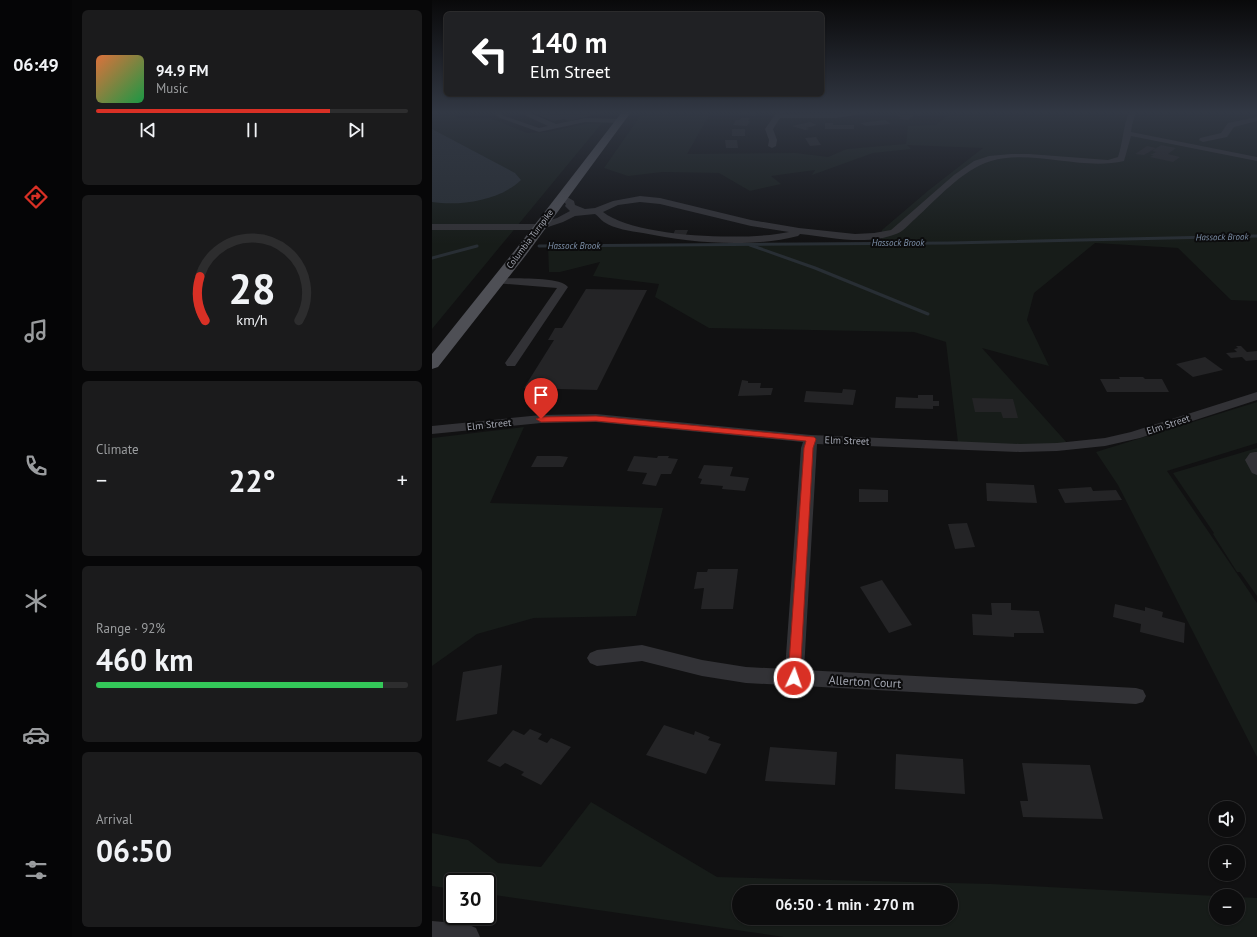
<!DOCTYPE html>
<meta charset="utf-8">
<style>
:root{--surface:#0d0d0e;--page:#1b1b1c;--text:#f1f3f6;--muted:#9a9c9e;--line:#2d2d2e;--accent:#d93025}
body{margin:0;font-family:"PT Sans",sans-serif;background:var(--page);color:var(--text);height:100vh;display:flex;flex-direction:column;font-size:15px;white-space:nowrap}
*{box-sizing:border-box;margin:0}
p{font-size:13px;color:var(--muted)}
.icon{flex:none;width:22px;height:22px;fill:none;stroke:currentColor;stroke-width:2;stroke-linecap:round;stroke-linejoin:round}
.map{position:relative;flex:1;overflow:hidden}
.side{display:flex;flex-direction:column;gap:10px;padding:10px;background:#070708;width:360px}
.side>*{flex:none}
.banner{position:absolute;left:12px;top:12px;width:380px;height:84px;border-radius:6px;box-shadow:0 1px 3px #0004,0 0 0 1px var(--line);background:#202124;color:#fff;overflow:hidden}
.buttons{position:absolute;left:777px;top:801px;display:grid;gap:8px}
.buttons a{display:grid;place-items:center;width:36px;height:36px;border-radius:50%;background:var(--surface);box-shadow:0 1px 3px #0004,0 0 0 1px var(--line);font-size:20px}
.speed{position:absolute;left:12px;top:873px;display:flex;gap:8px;font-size:20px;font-weight:700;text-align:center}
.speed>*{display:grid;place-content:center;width:52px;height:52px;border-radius:50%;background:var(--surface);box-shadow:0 1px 3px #0004,0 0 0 1px var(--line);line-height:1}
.speed .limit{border:2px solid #111;border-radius:6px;background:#fff;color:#111}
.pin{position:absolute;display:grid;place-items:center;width:34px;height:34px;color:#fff;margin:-41px -17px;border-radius:50% 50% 50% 0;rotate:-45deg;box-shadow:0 0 4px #0007}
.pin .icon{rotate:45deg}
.me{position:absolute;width:44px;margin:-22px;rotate:3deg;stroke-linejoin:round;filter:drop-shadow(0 0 3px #0008)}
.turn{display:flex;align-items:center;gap:14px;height:84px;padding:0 20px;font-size:18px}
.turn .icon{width:52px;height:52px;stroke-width:2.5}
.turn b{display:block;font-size:28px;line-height:34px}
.big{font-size:30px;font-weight:600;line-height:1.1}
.side .tile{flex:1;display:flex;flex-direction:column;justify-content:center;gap:6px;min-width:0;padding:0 14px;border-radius:6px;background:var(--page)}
.side .dial{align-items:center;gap:0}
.dial svg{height:104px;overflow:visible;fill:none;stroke:var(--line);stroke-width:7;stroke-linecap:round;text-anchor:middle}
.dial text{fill:var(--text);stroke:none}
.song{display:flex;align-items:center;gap:12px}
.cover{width:48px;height:48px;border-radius:6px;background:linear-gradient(135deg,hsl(20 70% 55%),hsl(140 70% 35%))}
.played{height:4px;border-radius:2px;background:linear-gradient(90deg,var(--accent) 75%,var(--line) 75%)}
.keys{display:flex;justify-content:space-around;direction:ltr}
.heat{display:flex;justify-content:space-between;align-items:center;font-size:22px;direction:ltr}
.charge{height:6px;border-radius:3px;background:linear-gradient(90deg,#34c759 92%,var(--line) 0)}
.trip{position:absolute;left:300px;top:885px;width:226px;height:40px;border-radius:20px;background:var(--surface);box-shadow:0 1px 3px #0004,0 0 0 1px var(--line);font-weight:600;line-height:40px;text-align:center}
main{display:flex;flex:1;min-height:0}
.tabs{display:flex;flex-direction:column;width:72px;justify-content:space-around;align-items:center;background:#050506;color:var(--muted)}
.tabs .icon{width:28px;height:28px}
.tabs .current{color:var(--accent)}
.tabs b{font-size:18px;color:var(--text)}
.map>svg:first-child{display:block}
.green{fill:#171c19;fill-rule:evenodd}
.water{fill:#282e34}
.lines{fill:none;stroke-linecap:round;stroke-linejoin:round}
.stream{stroke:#282e34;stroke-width:3}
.building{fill:#242426}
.minor{fill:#323236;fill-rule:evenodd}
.major{fill:#4e4f55;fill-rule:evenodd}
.route{fill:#d93025;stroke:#8d1f18}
.labels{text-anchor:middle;stroke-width:4;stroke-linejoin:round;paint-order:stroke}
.far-water-label{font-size:9px;font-style:italic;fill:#7d90a9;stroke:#0c0c0d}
.far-street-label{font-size:9px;fill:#a3a6b1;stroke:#0c0c0d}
.street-label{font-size:10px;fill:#a3a6b1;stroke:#0c0c0d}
.near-street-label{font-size:12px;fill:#a3a6b1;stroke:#0c0c0d}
</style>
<main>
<nav class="tabs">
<b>06:49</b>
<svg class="icon current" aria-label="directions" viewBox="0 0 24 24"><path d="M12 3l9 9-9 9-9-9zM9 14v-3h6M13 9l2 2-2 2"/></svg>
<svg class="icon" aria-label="music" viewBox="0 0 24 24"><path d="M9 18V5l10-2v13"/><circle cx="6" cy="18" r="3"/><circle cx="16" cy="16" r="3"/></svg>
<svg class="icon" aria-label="phone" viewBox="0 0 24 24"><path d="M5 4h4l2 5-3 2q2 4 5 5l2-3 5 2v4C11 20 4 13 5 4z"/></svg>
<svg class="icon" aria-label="climate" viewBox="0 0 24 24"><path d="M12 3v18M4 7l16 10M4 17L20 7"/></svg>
<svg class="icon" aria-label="car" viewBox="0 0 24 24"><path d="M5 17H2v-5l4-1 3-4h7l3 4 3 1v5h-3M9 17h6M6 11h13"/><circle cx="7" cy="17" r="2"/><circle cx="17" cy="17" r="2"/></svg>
<svg class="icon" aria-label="filters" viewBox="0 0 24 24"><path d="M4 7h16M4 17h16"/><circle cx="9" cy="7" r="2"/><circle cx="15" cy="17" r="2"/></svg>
</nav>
<section class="side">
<div class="tile">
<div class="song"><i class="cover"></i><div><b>94.9 FM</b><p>Music</p></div></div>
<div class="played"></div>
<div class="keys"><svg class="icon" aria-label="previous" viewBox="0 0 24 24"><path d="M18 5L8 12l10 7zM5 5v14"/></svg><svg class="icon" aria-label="pause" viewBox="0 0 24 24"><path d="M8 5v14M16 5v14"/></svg><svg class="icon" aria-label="next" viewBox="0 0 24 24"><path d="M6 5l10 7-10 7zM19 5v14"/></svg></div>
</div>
<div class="tile dial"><svg viewBox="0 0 100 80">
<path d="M14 69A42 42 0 1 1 86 69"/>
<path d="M14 69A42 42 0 0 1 10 35" stroke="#d93025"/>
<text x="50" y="56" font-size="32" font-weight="700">28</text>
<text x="50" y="72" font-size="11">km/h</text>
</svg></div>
<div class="tile"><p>Climate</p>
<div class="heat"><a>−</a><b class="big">22°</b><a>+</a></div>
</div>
<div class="tile"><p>Range · 92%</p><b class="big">460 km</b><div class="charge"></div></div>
<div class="tile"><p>Arrival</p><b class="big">06:50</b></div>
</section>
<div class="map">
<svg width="825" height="937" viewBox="0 0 825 937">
<rect width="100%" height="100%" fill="#111112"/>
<g class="green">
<polygon points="0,112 18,112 25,118 58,118 95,133 115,132 154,124 170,123 0,329"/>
<polygon points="211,112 279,112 255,154 364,153 396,157 415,149 474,144 476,126 504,125 520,112 825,112 825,301 799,300 746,248 663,243 602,293 595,320 617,366 550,348 636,444 581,446 526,443 514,342 482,332 277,328 223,297 227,284 161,276 168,262 128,272 117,272 116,246 450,244 450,230 497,190 551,148 475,145 479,149 441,153 380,175 383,170 339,176 349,184 318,191 287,173 230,172 196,176 172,168"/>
<polygon points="825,402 825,443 735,471 825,603 825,757 686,485 664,452"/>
<polygon points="92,427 58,503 231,508 204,616 102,618 45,634 0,666 0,438"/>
<polygon points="825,448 825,596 808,572 805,572 781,534 782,533 741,473"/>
<path d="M159,802L285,877L559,884L784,896V918H806V897L825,898V937H352L55,894V882H21V889L0,886V833L36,840L66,863L109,867ZM307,892H519V918H307Z"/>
</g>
<path class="water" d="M0,129L83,173L89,180C67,201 28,206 0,202Z"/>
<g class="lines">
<g class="stream">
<polyline points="318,245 383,268 496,314"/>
<polyline points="107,246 518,243 825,236"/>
<polyline points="0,258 45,246"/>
</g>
</g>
<g class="building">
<polygon points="99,112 170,112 170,113 137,121 132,119 121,121"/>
<polygon points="310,112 326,112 324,116 307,115"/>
<polygon points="469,112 484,112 491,113 488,116 482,115 476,120 467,119 470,117 465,116"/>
<polygon points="309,118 317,118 316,121 318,121 315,126 301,125 304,120 308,120"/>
<polygon points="453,120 459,124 434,126 428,123"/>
<polygon points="378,122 385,125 374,128 378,129 373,130 360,126"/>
<polygon points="393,123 401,123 401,125 422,125 422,129 393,129"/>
<rect x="300" y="129" width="13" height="7"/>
<polygon points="384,137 389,145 378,146 373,138"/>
<polygon points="293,140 305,140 306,148 294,148"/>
<polygon points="729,145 744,148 736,154 748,157 741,162 718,157 722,155 718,155 724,152 720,151"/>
<polygon points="715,146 724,148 712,155 703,154"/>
<polygon points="243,230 256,230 254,235 241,235"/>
<polygon points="154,289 215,290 165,390 92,388 122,340 116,340 123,328 130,328"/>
<polygon points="804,346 809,346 815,352 825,351 825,360 814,361 810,357 799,358 794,353 805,352 802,349 806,348"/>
<polygon points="773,357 791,370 761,377 744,364"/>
<polygon points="687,377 711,377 713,379 730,379 737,392 675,392 668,379 688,379"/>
<polygon points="310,380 316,381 316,383 329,383 328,388 341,388 339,395 306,396"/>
<polygon points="411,389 424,390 421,405 372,402 374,391 410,393"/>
<polygon points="486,395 501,395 501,401 507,401 507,406 501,406 501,409 463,408 464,397 486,398"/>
<polygon points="540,398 581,399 586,418 571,418 569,412 543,412"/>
<polygon points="105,456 128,456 136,457 131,467 99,467"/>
<polygon points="202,456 225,458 226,456 237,456 236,458 246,459 239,474 229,474 224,486 210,484 215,473 195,471"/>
<polygon points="272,465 301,467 298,476 317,478 313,491 290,489 291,486 268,484 270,479 266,478"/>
<polygon points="554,483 602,485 605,503 555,501"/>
<polygon points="659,487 661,491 684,490 690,500 633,503 626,489"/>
<polygon points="427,489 456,490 456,502 427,502"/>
<polygon points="535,523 543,547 523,549 516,524"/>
<polygon points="276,569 306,569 301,609 269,609 272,588 262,589 265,572 275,572"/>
<polygon points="450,580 480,625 457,633 428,587"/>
<polygon points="559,603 579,603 579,610 607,611 612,633 582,633 582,637 541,635 540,614 560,615"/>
<polygon points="683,604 713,611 713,607 731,612 730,617 753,623 752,643 708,632 709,624 681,617"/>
<polygon points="70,665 65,714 24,721 31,672"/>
<polygon points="232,725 262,735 263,731 278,737 276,740 289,744 274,774 214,755"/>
<polygon points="98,729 110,734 106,739 115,743 119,738 139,747 109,785 89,775 92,772 73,763 68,767 55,761 81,730 92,735"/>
<polygon points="338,747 405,752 403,785 333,781"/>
<polygon points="464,754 531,759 533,794 463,789"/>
<polygon points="590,763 658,765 671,819 591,817 588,801 596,801"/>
</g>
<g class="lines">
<g class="minor">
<polygon points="70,112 69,113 72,116 107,128 116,126 86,112 96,112 124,124 153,118 189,119 193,121 189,123 153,122 107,132 68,118 61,113"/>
<polygon points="345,112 352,112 351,114 443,112 404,118 348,118 341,129 345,140 344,146 340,148 336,146 337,140 333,129"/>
<path d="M697,112H704L700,125L699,132L825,157V161L699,136L692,161C650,171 600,149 559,161C531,169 504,200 483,219C477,224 471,232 464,234C434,246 398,237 368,234L366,236C319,248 259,243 211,233C198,231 183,229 172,222C169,220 166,216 163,214L143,216L131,222L107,230H0V224H106L125,218L138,211L133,206L134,204L126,197L130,194L142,201L143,205L153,209L163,208L181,201L208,196L228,198L319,220L367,228L423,234L442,233L459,230L522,175L542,161L557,156L579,154H597L676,160L686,157C691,142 691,127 697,112ZM208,202L228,204L319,226L357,232C316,241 204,238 171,212L186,205Z"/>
<polygon points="825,117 825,121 802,127 795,137 771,142 767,140 768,138 789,133 796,123"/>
<path d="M66,278C80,279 128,276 136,287L83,366H75L73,363L125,288L62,283L61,281L62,279Z"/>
<polygon points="825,392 825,400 708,438 673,446 625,451 588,452 385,444 372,670 704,688 711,690 714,696 711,702 704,704 314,683 270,676 210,661 165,666 158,663 155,658 158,653 165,650 210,645 270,660 314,667 353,669 369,448 371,442 164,422 109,423 0,434 0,426 109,415 164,414 379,435 588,444 625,443 673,438 699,432"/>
<polygon points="823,452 825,452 825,475 820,473 813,460 818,453"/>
<polygon points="0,921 35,924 44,928 48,937 0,937"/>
</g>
<polygon class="major" points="190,112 199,112 94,255 6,367 0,369 0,354 84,249"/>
</g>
<linearGradient id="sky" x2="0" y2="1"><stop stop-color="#09090a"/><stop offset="0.46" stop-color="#323844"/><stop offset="1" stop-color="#323844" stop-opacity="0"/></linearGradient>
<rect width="825" height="244" fill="url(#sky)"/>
<polygon class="route" points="164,416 382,437 384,439 381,448 368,678 366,682 362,683 358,682 356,678 372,448 374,441 164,421 109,422 104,419 109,417"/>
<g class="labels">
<g class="far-water-label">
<text transform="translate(790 237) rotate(-1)" y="3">Hassock Brook</text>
<text x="466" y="246">Hassock Brook</text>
<text x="142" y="249">Hassock Brook</text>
</g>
<g class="far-street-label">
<text transform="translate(98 239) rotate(-53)" y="3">Columbia Turnpike</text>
</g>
<g class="street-label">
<text transform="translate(57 424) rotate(-6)" y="4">Elm Street</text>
<text transform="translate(736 424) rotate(-18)" y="4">Elm Street</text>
<text transform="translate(415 440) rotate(2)" y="4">Elm Street</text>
</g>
<g class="near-street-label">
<text transform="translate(433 682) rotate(3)" y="4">Allerton Court</text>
</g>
</g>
</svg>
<div class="buttons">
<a><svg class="icon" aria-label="sound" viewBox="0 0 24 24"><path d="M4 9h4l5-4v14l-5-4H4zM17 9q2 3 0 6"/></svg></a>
<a>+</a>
<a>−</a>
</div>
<div class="speed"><div class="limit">30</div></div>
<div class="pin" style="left:109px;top:419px;background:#d93025"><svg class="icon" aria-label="arrive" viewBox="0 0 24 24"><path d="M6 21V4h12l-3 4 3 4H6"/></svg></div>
<svg class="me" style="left:362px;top:678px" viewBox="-20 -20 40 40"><circle r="17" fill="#d93025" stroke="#fff" stroke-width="3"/><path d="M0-11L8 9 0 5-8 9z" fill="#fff"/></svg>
<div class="trip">06:50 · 1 min · 270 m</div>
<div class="banner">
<div class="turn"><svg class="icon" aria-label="left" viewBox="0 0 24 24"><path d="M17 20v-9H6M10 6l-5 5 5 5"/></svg><div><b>140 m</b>Elm Street</div></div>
</div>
</div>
</main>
